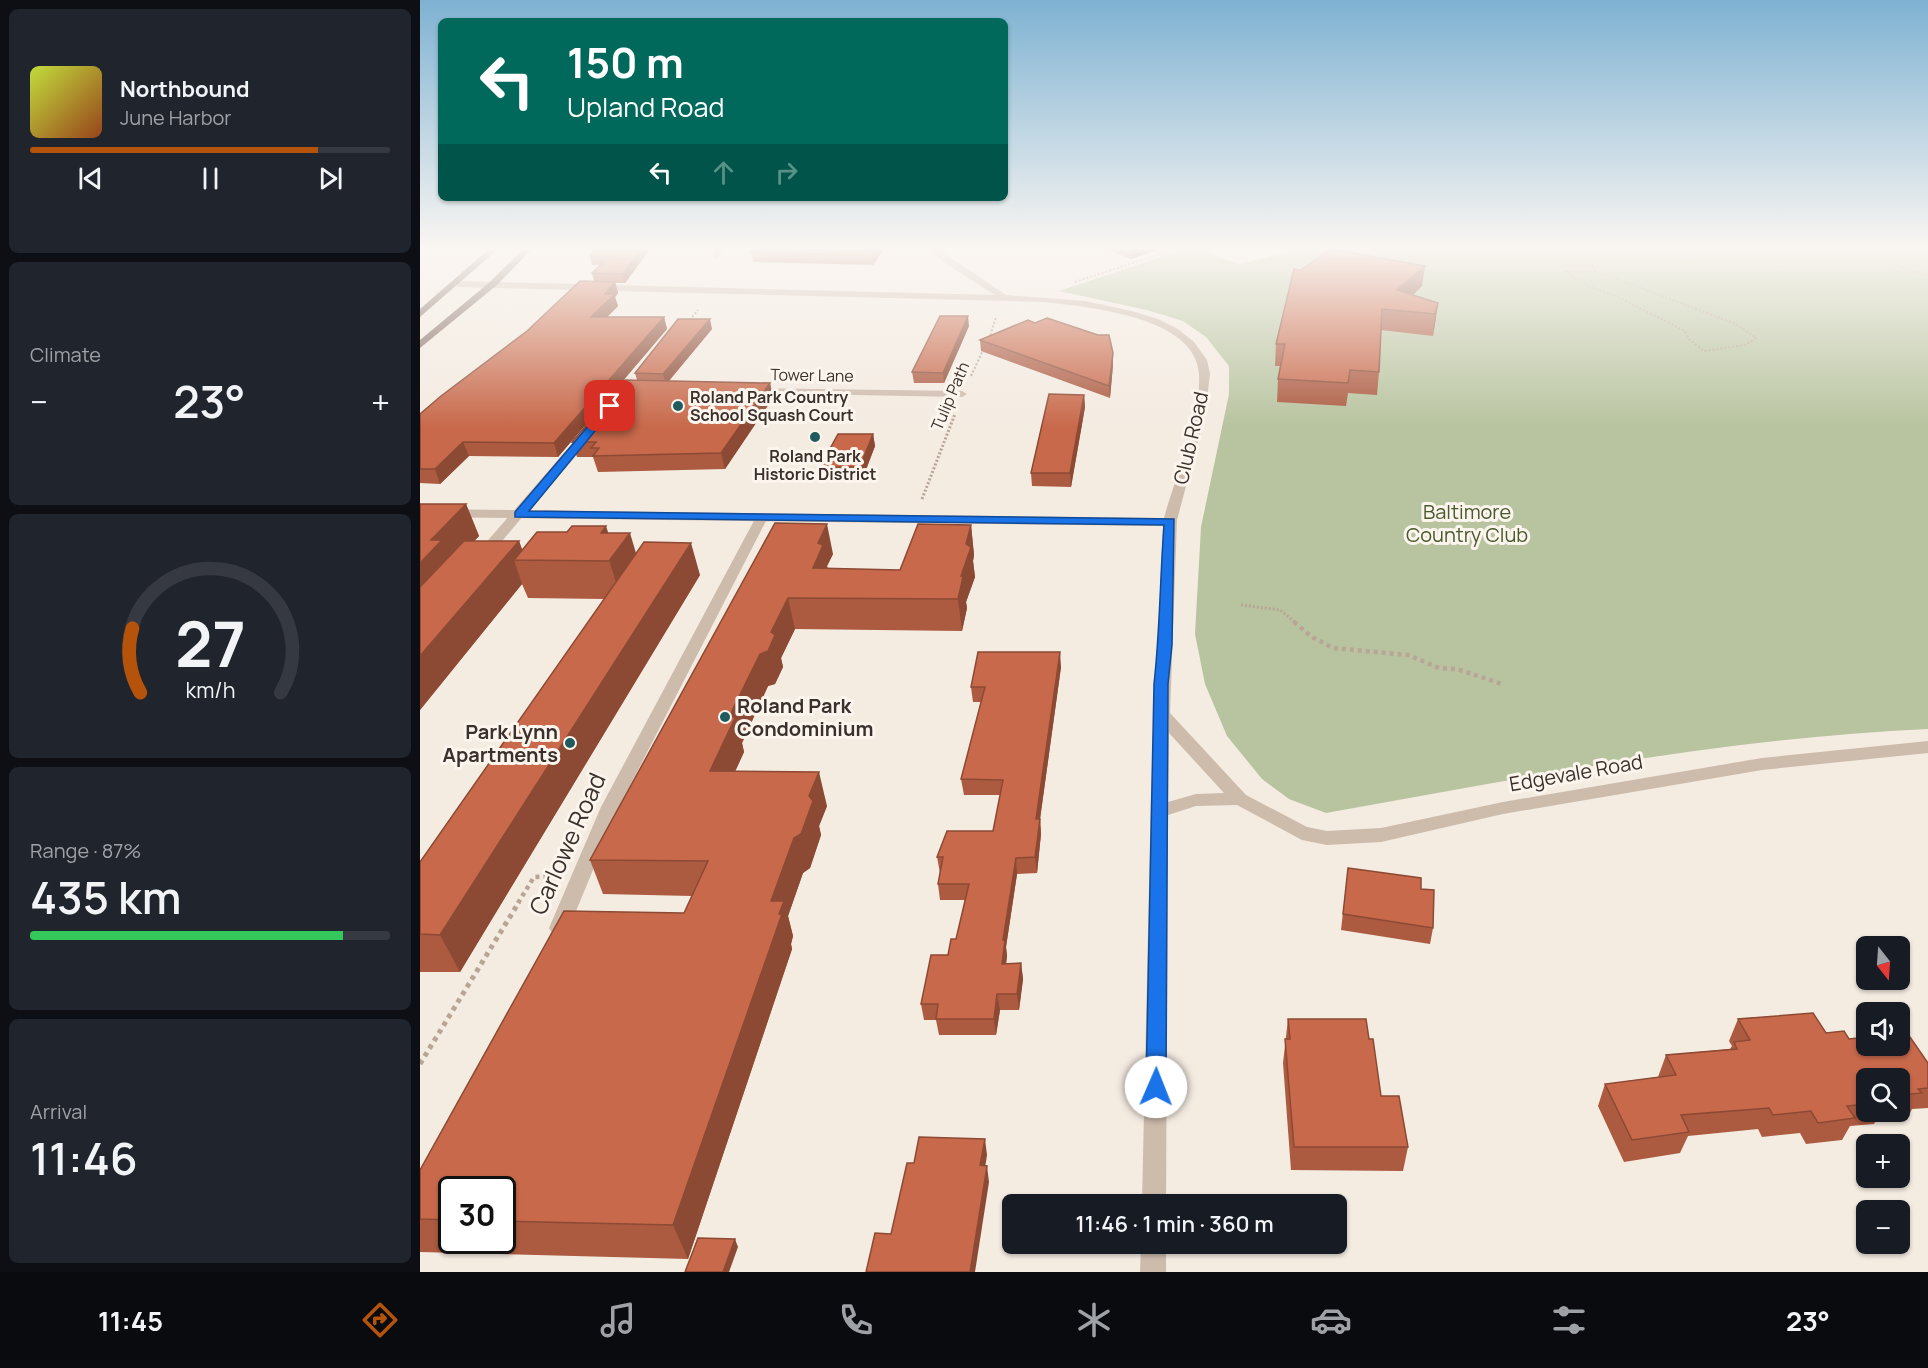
<!DOCTYPE html>
<meta charset="utf-8">
<style>
:root{--surface:#171b24;--page:#20242c;--text:#f1f3f6;--muted:#9ea1a6;--line:#363941;--accent:#b45309}
body{margin:0;font-family:Manrope,sans-serif;background:var(--page);color:var(--text);height:100vh;display:flex;flex-direction:column;font-size:22px;white-space:nowrap}
*{box-sizing:border-box;margin:0}
p{font-size:20px;color:var(--muted)}
.icon{flex:none;width:33px;height:33px;fill:none;stroke:currentColor;stroke-width:2;stroke-linecap:round;stroke-linejoin:round}
.map{position:relative;flex:1;overflow:hidden}
.details{display:flex;flex-direction:column;gap:9px;padding:9px;background:#0d0f14;width:420px}
.details>*{flex:none}
.banner{position:absolute;left:18px;top:18px;width:570px;height:183px;border-radius:9px;box-shadow:0 2px 4px #0004;background:#00695c;color:#fff;overflow:hidden}
.needle{width:39px;rotate:163deg}
.tools{position:absolute;left:1436px;top:936px;display:grid;gap:12px}
.tools a{display:grid;place-items:center;width:54px;height:54px;border-radius:9px;background:var(--surface);box-shadow:0 2px 4px #0004;font-size:30px}
.speed{position:absolute;left:18px;top:1176px;display:flex;gap:12px;font-size:30px;font-weight:700;text-align:center}
.speed>*{display:grid;place-content:center;width:78px;height:78px;border-radius:50%;background:var(--surface);box-shadow:0 2px 4px #0004;line-height:1}
.speed .limit{border:3px solid #111;border-radius:9px;background:#fff;color:#111}
.pin{position:absolute;display:grid;place-items:center;width:51px;height:51px;color:#fff;margin:-26px;border-radius:12px;box-shadow:0 3px 9px #0006}
.me{position:absolute;width:66px;margin:-33px;rotate:1deg;stroke-linejoin:round;filter:drop-shadow(0 0 4px #0008)}
.turn{display:flex;align-items:center;gap:21px;height:126px;padding:0 30px;font-size:27px}
.turn .icon{width:78px;height:78px;stroke-width:2.5}
.turn b{display:block;font-size:42px;line-height:51px}
.lanes{display:flex;align-items:center;height:57px;padding:0 30px;background:#0003;justify-content:center;gap:30px;direction:ltr}
.lanes .off{opacity:.35}
.big{font-size:45px;font-weight:600;line-height:1.1}
.details .tile{flex:1;display:flex;flex-direction:column;justify-content:center;gap:9px;min-width:0;padding:0 21px;border-radius:9px;background:var(--page)}
.details .dial{align-items:center;gap:0}
.dial svg{height:156px;overflow:visible;fill:none;stroke:var(--line);stroke-width:7;stroke-linecap:round;text-anchor:middle}
.dial text{fill:var(--text);stroke:none}
.song{display:flex;align-items:center;gap:18px}
.cover{width:72px;height:72px;border-radius:9px;background:linear-gradient(135deg,hsl(70 70% 55%),hsl(20 70% 35%))}
.played{height:6px;border-radius:3px;background:linear-gradient(90deg,var(--accent) 80%,var(--line) 80%)}
.keys{display:flex;justify-content:space-around;direction:ltr}
.heat{display:flex;justify-content:space-between;align-items:center;font-size:33px;direction:ltr}
.charge{height:9px;border-radius:4px;background:linear-gradient(90deg,#34c759 87%,var(--line) 0)}
.trip{position:absolute;left:582px;top:1194px;width:345px;height:60px;border-radius:9px;background:var(--surface);box-shadow:0 2px 4px #0004;font-weight:600;line-height:60px;text-align:center}
.tabs{display:flex;height:96px;justify-content:space-around;align-items:center;background:#090b0e;color:var(--muted)}
.tabs .icon{width:42px;height:42px}
.tabs .selected{color:var(--accent)}
.tabs b{font-size:27px;color:var(--text)}
main{display:flex;flex:1;min-height:0}
.map>svg:first-child{display:block}
.green{fill:#b8c4a0}
.lines{fill:none;stroke-linecap:round;stroke-linejoin:round}
.path-far3{stroke:#b9a596;stroke-width:2;stroke-dasharray:2 2;stroke-linecap:butt}
.path-far2{stroke:#b9a596;stroke-width:3;stroke-dasharray:2 2;stroke-linecap:butt}
.path-far1{stroke:#b9a596;stroke-width:4.5;stroke-dasharray:4 4;stroke-linecap:butt}
.path{stroke:#b9a596;stroke-width:5;stroke-dasharray:4.5 4.5;stroke-linecap:butt}
.service{fill:#cdbbac;fill-rule:evenodd}
.minor{fill:#cdbbac;fill-rule:evenodd}
.primary{fill:#7d675c;fill-rule:evenodd}
.wall{fill:#ac5a40;fill-rule:evenodd}
.shaded-wall{fill:#8c4a34}
.building{fill:#c8694b;stroke:#8c4a34;stroke-width:1.5}
.route{fill:#1a73e8;stroke:#114b97;stroke-width:1.5}
.poi-dot{fill:#1f5a5e;stroke:#fbf5ee;stroke-width:2}
.labels{text-anchor:middle;stroke-width:6;stroke-linejoin:round;paint-order:stroke}
.far-street-label{font-size:16px;fill:#3b302b;stroke:#fbf5ee}
.far-poi-label{font-size:16px;font-weight:bold;fill:#3b302b;stroke:#fbf5ee;text-anchor:start}
.street-label{font-size:20px;fill:#3b302b;stroke:#fbf5ee}
.park-label{font-size:20px;fill:#4a5a2e;stroke:#fbf5ee}
.poi-label{font-size:20px;font-weight:bold;fill:#3b302b;stroke:#fbf5ee;text-anchor:start}
.near-street-label{font-size:24px;fill:#3b302b;stroke:#fbf5ee}
</style>
<main>
<section class="details">
<div class="tile">
<div class="song"><i class="cover"></i><div><b>Northbound</b><p>June Harbor</p></div></div>
<div class="played"></div>
<div class="keys"><svg class="icon" aria-label="previous" viewBox="0 0 24 24"><path d="M18 5L8 12l10 7zM5 5v14"/></svg><svg class="icon" aria-label="pause" viewBox="0 0 24 24"><path d="M8 5v14M16 5v14"/></svg><svg class="icon" aria-label="next" viewBox="0 0 24 24"><path d="M6 5l10 7-10 7zM19 5v14"/></svg></div>
</div>
<div class="tile"><p>Climate</p>
<div class="heat"><a>−</a><b class="big">23°</b><a>+</a></div>
</div>
<div class="tile dial"><svg viewBox="0 0 100 80">
<path d="M14 69A42 42 0 1 1 86 69"/>
<path d="M14 69A42 42 0 0 1 10 36" stroke="#b45309"/>
<text x="50" y="56" font-size="32" font-weight="700">27</text>
<text x="50" y="72" font-size="11">km/h</text>
</svg></div>
<div class="tile"><p>Range · 87%</p><b class="big">435 km</b><div class="charge"></div></div>
<div class="tile"><p>Arrival</p><b class="big">11:46</b></div>
</section>
<div class="map">
<svg width="1508" height="1272" viewBox="0 0 1508 1272">
<rect width="100%" height="100%" fill="#f4ebe1"/>
<path class="green" d="M765,249H775L819,264L882,249H1508V729C1305,738 1106,777 906,813L869,799L842,779L807,736L785,684L775,634L781,527L809,394V366L786,337L763,321L727,310L639,291Z"/>
<g class="lines">
<g class="path-far3">
<polyline points="1135,249 1171,265 1176,271"/>
<polyline points="1192,249 1268,257 1297,253 1297,249"/>
<polyline points="1429,249 1508,276"/>
<polygon points="1146,271 1176,271 1316,324 1336,338 1325,345 1284,351 1269,339 1265,331 1194,295 1167,286"/>
<polyline points="655,282 756,249"/>
<polyline points="267,323 278,310"/>
<polyline points="569,339 576,317"/>
<polyline points="551,376 564,348"/>
</g>
<g class="path-far2">
<polyline points="502,499 535,414"/>
<polyline points="821,605 860,610 876,623"/>
</g>
<g class="path-far1">
<polyline points="874,622 892,637 913,648 988,655 1019,668 1037,669 1082,684"/>
<polyline points="98,903 114,877 135,876"/>
</g>
<polyline class="path" points="0,1064 99,902"/>
<g class="service">
<polygon points="296,249 305,249 296,259 292,256"/>
<polygon points="332,388 542,391 547,394 542,397 328,393 328,389"/>
<polygon points="167,430 171,431 171,435 67,559 57,559 55,556 57,553 163,431"/>
<polygon points="342,513 348,517 199,807 149,928 146,933 139,936 132,933 129,928 181,807 336,517"/>
</g>
<g class="minor">
<path d="M508,249H518L586,295L665,301L712,311L738,319L758,329L774,342L787,360L790,374L785,415L757,520L750,713L826,795L887,827L907,831L961,828L1083,802L1342,758L1508,741V753L1342,770L1083,814L961,842L907,845L882,840L817,805L776,806L748,815L746,1204H722L731,792L743,526L0,517V509L744,518C756,474 781,421 779,375C777,316 667,307 624,302L38,287L33,284L38,281L575,295L526,264ZM749,733L804,793L776,794L748,802Z"/>
<polygon points="721,1244 746,1244 746,1272 720,1272"/>
</g>
<g class="primary">
<polygon points="69,249 78,249 0,317 0,309"/>
<polygon points="103,249 112,249 77,285 0,348 0,340 71,281"/>
</g>
</g>
<g class="wall">
<polygon points="175,249 230,249 205,283 195,283 198,293 195,297 198,306 187,317 244,317 247,329 138,457 49,456 20,484 0,483 0,414 174,281 172,273 180,265 172,265 170,256"/>
<polygon points="334,249 464,249 453,265 333,262 331,252"/>
<polygon points="685,249 740,249 711,259"/>
<polygon points="881,270 1002,286 993,295 1018,303 1013,336 961,330 959,372 957,395 928,393 926,406 857,402 858,379 860,366 855,366 856,344"/>
<polygon points="549,326 524,383 494,383 492,372"/>
<polygon points="292,329 249,381 350,383 353,398 305,469 178,472 173,457 157,457 152,442 217,380 215,373"/>
<polygon points="560,340 693,365 690,398 561,351"/>
<polygon points="664,395 665,407 651,487 612,486 611,473"/>
<polygon points="453,434 455,446 442,480 403,480 400,467"/>
<polygon points="46,504 59,536 54,541 99,541 102,550 189,533 216,554 280,575 40,972 0,972 0,862 185,599 108,598 102,584 0,710"/>
<path d="M355,523L413,554L407,566L408,569L480,570L551,525L554,555L553,561L555,577L546,602L547,608L542,631L375,629L361,658L363,667L355,684L348,686L322,743L324,752L315,771L407,806L399,826L401,835L390,868L383,873L368,916L373,936L371,944L372,949L268,1259L0,1252V1170L264,913L272,896L183,894L170,860ZM32,1190H82V1240H32Z"/>
<polygon points="641,667 620,819 621,834 617,873 597,874 586,947 587,956 586,964 601,963 603,979 599,1010 580,1010 576,1035 519,1035 516,1020 504,1020 501,1004 536,939 545,900 520,900 518,884 520,873 517,857 573,831 580,795 544,795 541,779 561,702 553,702 551,687"/>
<polygon points="928,868 1001,889 1013,928 1010,944 921,930"/>
<polygon points="868,1019 949,1039 961,1096 988,1147 983,1171 871,1170 863,1063"/>
<path d="M1318,1019L1406,1033L1508,1063V1108L1492,1109L1489,1115L1458,1117L1454,1124L1430,1126L1422,1140L1386,1144L1380,1133L1342,1137L1338,1129L1268,1136L1260,1153L1204,1162L1178,1106L1185,1084L1238,1077L1246,1055L1310,1049L1312,1046L1309,1041ZM1446,1078H1479V1112H1446Z"/>
</g>
<g class="shaded-wall">
<polygon points="221,249 230,249 205,283 203,274"/>
<polygon points="456,249 464,249 453,265 452,255"/>
<polygon points="711,249 740,249 711,259"/>
<polygon points="1005,266 1002,286 975,311 977,290"/>
<polygon points="195,282 198,293 195,297 198,306 175,329 171,317 185,294"/>
<polygon points="1018,303 1015,324 1013,336 1015,314"/>
<polygon points="548,316 549,326 524,383 523,373"/>
<polygon points="244,317 247,329 138,457 134,443"/>
<polygon points="290,319 292,329 246,384 243,374"/>
<polygon points="693,353 693,365 690,398 689,386"/>
<polygon points="350,383 353,398 305,469 301,453"/>
<polygon points="664,395 665,407 651,487 650,473"/>
<polygon points="453,434 455,446 442,480 440,467"/>
<polygon points="43,442 49,456 20,484 15,469"/>
<polygon points="46,504 59,536 32,565 0,612 0,563 11,540"/>
<polygon points="407,524 413,554 407,566 409,575 399,599 393,568 398,543"/>
<polygon points="551,525 554,555 553,561 555,577 546,602 547,608 542,631 538,599 546,544"/>
<polygon points="186,526 195,553 210,533 221,570 201,599 181,533"/>
<polygon points="99,541 106,560 94,560 102,584 0,710 0,656"/>
<polygon points="271,543 280,575 40,972 20,935"/>
<polygon points="368,598 375,629 361,658 363,667 355,684 348,686 322,743 324,752 300,805 290,771 310,715"/>
<polygon points="640,652 641,667 620,819 621,834 617,873 615,857 616,819"/>
<polygon points="399,772 407,806 399,826 401,835 390,868 383,873 368,916 373,936 371,944 372,949 268,1259 253,1225 351,901 389,796"/>
<polygon points="596,858 597,874 586,947 587,956 584,980 582,964 583,940"/>
<polygon points="601,963 603,979 599,1010 597,994"/>
<polygon points="577,994 580,1010 576,1035 574,1019"/>
<polygon points="565,1139 567,1155 563,1181 560,1165"/>
<polygon points="567,1166 569,1182 555,1272 550,1272"/>
<polygon points="315,1239 318,1247 309,1272 303,1272"/>
</g>
<g class="building">
<polygon points="175,249 221,249 203,274 172,273 190,256 170,256"/>
<polygon points="334,249 456,249 452,255 331,252"/>
<polygon points="911,249 1005,266 977,290 1018,303 1015,314 962,309 959,372 930,370 928,383 858,379 865,344 856,344 874,269 881,270"/>
<polygon points="160,281 195,282 185,294 195,294 171,317 244,317 134,443 43,442 15,469 0,469 0,414 21,396 107,331"/>
<polygon points="520,316 548,316 523,373 492,372"/>
<polygon points="627,318 678,335 689,335 693,353 689,386 560,340 608,320 615,323"/>
<polygon points="258,319 290,319 243,374 215,373"/>
<polygon points="205,380 350,383 301,453 173,456 179,448 171,448 176,442 152,442"/>
<polygon points="629,394 664,395 650,473 611,473"/>
<polygon points="418,434 453,434 440,467 400,467"/>
<polygon points="0,504 46,504 11,540 22,540 0,563"/>
<polygon points="355,523 407,524 398,543 403,545 393,568 480,570 498,524 551,525 546,544 551,547 541,576 543,577 538,599 368,598 351,632 355,635 348,651 340,654 310,715 315,718 290,771 399,772 389,796 393,801 381,834 374,838 351,901 364,901 359,914 362,914 253,1225 82,1221 82,1190 32,1190 32,1220 0,1219 0,1170 144,911 264,913 288,861 170,860"/>
<polygon points="152,526 186,526 181,533 210,533 189,561 94,560 117,532 147,532"/>
<polygon points="44,541 99,541 0,656 0,587"/>
<polygon points="224,542 271,543 20,935 0,934 0,862"/>
<polygon points="558,652 640,652 616,819 620,819 615,857 596,858 583,940 585,940 582,964 601,963 597,994 577,994 574,1019 516,1019 518,1004 501,1004 511,955 528,955 531,939 536,939 549,884 518,884 523,857 517,857 527,831 573,831 583,780 541,779 565,687 551,687"/>
<polygon points="928,868 1001,878 1001,889 1014,890 1013,928 923,914"/>
<polygon points="1393,1013 1406,1033 1424,1031 1429,1039 1446,1037 1446,1046 1479,1046 1479,1038 1490,1037 1508,1063 1508,1088 1498,1089 1502,1093 1479,1095 1479,1078 1446,1078 1446,1104 1427,1106 1435,1118 1398,1123 1391,1111 1353,1115 1349,1108 1261,1115 1269,1132 1212,1140 1185,1084 1256,1075 1246,1055 1317,1049 1314,1042 1330,1040 1318,1019"/>
<polygon points="868,1019 946,1019 949,1039 953,1039 961,1096 979,1096 988,1147 874,1147 865,1039 870,1039"/>
<polygon points="499,1137 565,1139 560,1165 567,1166 550,1272 446,1272 455,1233 471,1234 487,1163 494,1163"/>
<polygon points="278,1238 315,1239 303,1272 265,1272"/>
</g>
<linearGradient id="sky" x2="0" y2="1"><stop stop-color="#7eb2d2"/><stop offset="0.58" stop-color="#faf6f2"/><stop offset="1" stop-color="#faf6f2" stop-opacity="0"/></linearGradient>
<rect width="1508" height="427" fill="url(#sky)"/>
<path class="route" d="M190,403L196,406L194,408L109,511L754,519L752,645L748,684L746,1087L743,1094L736,1096L729,1094L726,1087L734,684C740,631 740,578 744,525L95,517V512L187,404Z"/>
<g class="poi-dot">
<circle cx="258" cy="406" r="6"/>
<circle cx="395" cy="437" r="6"/>
<circle cx="305" cy="717" r="6"/>
<circle cx="150" cy="743" r="6"/>
</g>
<g class="labels">
<g class="far-street-label">
<text transform="translate(392 375) rotate(1)" y="6">Tower Lane</text>
<text transform="translate(530 396) rotate(-67)" y="6">Tulip Path</text>
</g>
<g class="far-poi-label">
<text x="270" y="403">Roland Park Country<tspan x="270" dy="18">School Squash Court</tspan></text>
<text x="395" y="462" text-anchor="middle">Roland Park<tspan x="395" dy="18">Historic District</tspan></text>
</g>
<g class="street-label">
<text transform="translate(771 438) rotate(-77)" y="7">Club Road</text>
<text transform="translate(1156 773) rotate(-10)" y="7">Edgevale Road</text>
</g>
<g class="park-label">
<text x="1047" y="519">Baltimore<tspan x="1047" dy="23">Country Club</tspan></text>
</g>
<g class="poi-label">
<text x="317" y="713">Roland Park<tspan x="317" dy="23">Condominium</tspan></text>
<text x="138" y="739" text-anchor="end">Park Lynn<tspan x="138" dy="23">Apartments</tspan></text>
</g>
<g class="near-street-label">
<text transform="translate(148 844) rotate(-66)" y="8">Carlowe Road</text>
</g>
</g>
</svg>
<div class="tools">
<a><svg class="needle" viewBox="-14 -14 28 28"><path d="M0-13l5 13h-10z" fill="#e53935"/><path d="M0 13l5-13h-10z" fill="#9ea1a6"/></svg></a>
<a><svg class="icon" aria-label="sound" viewBox="0 0 24 24"><path d="M4 9h4l5-4v14l-5-4H4zM17 9q2 3 0 6"/></svg></a>
<a><svg class="icon" aria-label="search" viewBox="0 0 24 24"><circle cx="10" cy="10" r="6"/><path d="M15 15l6 6"/></svg></a>
<a>+</a>
<a>−</a>
</div>
<div class="speed"><div class="limit">30</div></div>
<div class="pin" style="left:190px;top:406px;background:#d93025"><svg class="icon" aria-label="arrive" viewBox="0 0 24 24"><path d="M6 21V4h12l-3 4 3 4H6"/></svg></div>
<svg class="me" style="left:736px;top:1087px" viewBox="-20 -20 40 40"><circle r="19" fill="#fff"/><path d="M0-13L10 11 0 6-10 11z" fill="#1a73e8"/></svg>
<div class="trip">11:46 · 1 min · 360 m</div>
<div class="banner">
<div class="turn"><svg class="icon" aria-label="left" viewBox="0 0 24 24"><path d="M17 20v-9H6M10 6l-5 5 5 5"/></svg><div><b>150 m</b>Upland Road</div></div>
<div class="lanes"><svg class="icon" aria-label="left" viewBox="0 0 24 24"><path d="M17 20v-9H6M10 6l-5 5 5 5"/></svg><svg class="icon off" aria-label="ahead" viewBox="0 0 24 24"><path d="M12 20V5M6 11l6-6 6 6"/></svg><svg class="icon off" aria-label="right" viewBox="0 0 24 24"><path d="M7 20v-9h11M14 6l5 5-5 5"/></svg></div>
</div>
</div>
</main>
<nav class="tabs">
<b>11:45</b>
<svg class="icon selected" aria-label="directions" viewBox="0 0 24 24"><path d="M12 3l9 9-9 9-9-9zM9 14v-3h6M13 9l2 2-2 2"/></svg>
<svg class="icon" aria-label="music" viewBox="0 0 24 24"><path d="M9 18V5l10-2v13"/><circle cx="6" cy="18" r="3"/><circle cx="16" cy="16" r="3"/></svg>
<svg class="icon" aria-label="phone" viewBox="0 0 24 24"><path d="M5 4h4l2 5-3 2q2 4 5 5l2-3 5 2v4C11 20 4 13 5 4z"/></svg>
<svg class="icon" aria-label="climate" viewBox="0 0 24 24"><path d="M12 3v18M4 7l16 10M4 17L20 7"/></svg>
<svg class="icon" aria-label="car" viewBox="0 0 24 24"><path d="M5 17H2v-5l4-1 3-4h7l3 4 3 1v5h-3M9 17h6M6 11h13"/><circle cx="7" cy="17" r="2"/><circle cx="17" cy="17" r="2"/></svg>
<svg class="icon" aria-label="filters" viewBox="0 0 24 24"><path d="M4 7h16M4 17h16"/><circle cx="9" cy="7" r="2"/><circle cx="15" cy="17" r="2"/></svg>
<b>23°</b>
</nav>
